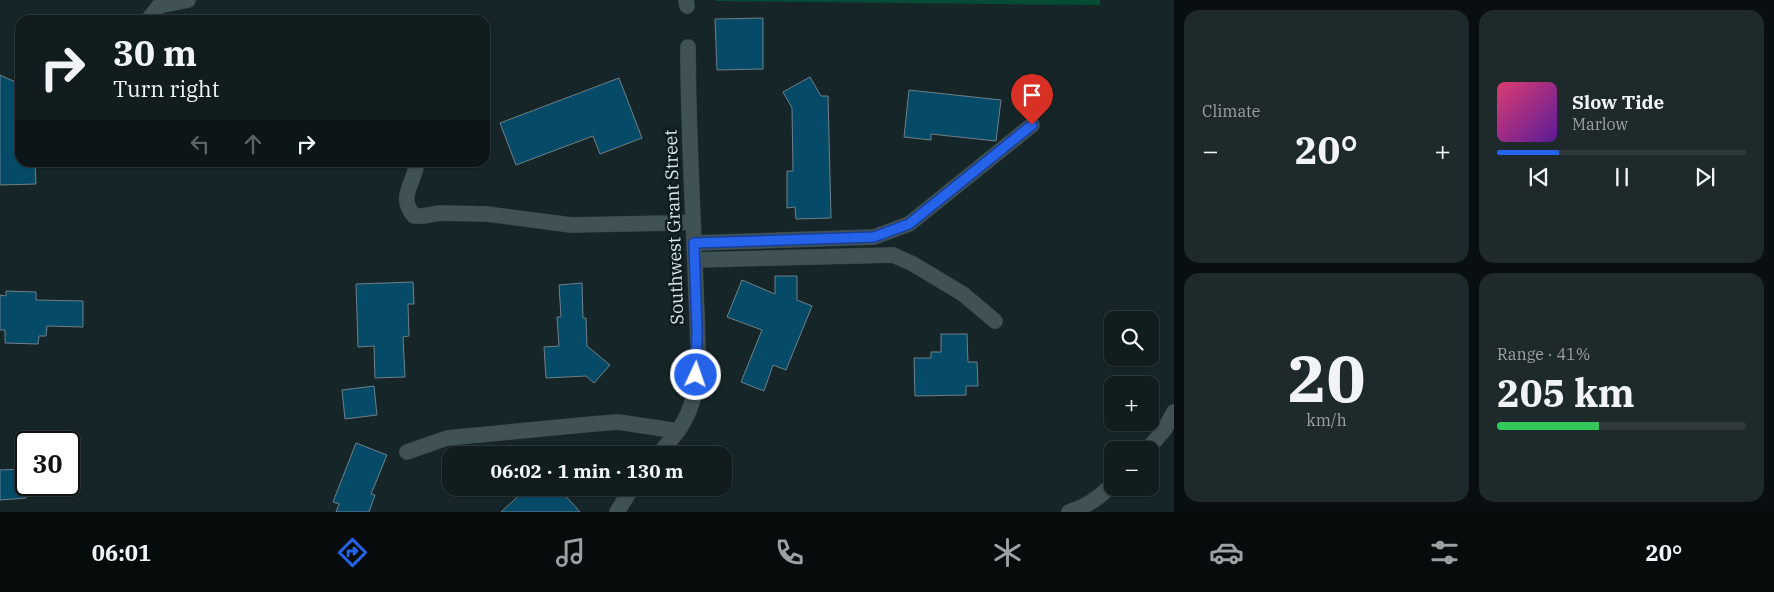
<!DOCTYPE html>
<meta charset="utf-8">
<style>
:root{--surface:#101c1e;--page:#1e292b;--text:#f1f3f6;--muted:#9ca1a4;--line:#303a3c;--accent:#2563eb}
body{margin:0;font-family:"IBM Plex Serif",serif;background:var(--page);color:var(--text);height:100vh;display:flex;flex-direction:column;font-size:19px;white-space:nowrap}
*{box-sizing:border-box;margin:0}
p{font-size:16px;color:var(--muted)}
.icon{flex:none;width:28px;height:28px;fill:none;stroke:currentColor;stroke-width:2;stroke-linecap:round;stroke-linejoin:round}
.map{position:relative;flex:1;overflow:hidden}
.details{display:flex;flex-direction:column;gap:10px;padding:10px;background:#090f10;width:600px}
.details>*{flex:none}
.top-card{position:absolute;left:15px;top:15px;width:475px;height:152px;border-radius:15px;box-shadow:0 1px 4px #0004,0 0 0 1px var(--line);background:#101c1e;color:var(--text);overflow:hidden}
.controls{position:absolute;left:1104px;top:311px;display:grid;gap:10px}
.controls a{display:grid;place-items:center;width:55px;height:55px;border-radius:10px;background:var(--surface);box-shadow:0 1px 4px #0004,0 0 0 1px var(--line);font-size:25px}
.speed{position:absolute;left:15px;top:431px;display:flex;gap:10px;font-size:25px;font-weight:700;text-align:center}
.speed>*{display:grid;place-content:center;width:65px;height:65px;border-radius:50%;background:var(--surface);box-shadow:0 1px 4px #0004,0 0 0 1px var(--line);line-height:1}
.speed .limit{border:2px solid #111;border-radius:8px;background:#fff;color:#111}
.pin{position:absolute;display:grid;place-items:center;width:42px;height:42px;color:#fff;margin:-51px -21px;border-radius:50% 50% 50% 0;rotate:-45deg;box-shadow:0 0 5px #0007}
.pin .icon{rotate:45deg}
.me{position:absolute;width:55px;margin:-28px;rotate:3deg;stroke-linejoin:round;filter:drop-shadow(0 0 4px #0008)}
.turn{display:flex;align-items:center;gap:18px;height:105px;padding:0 15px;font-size:22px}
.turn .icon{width:65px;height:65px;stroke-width:2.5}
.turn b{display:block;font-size:35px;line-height:42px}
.lanes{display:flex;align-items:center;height:48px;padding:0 15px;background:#0003;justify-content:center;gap:25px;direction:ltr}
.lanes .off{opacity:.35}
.big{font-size:38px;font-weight:800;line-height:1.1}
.details .tile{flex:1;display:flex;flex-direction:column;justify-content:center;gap:8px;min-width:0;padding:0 18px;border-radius:15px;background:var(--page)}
.details .dial{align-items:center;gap:0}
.dial b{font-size:65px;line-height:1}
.song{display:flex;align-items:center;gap:15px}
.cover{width:60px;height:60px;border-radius:8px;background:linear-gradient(135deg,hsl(340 70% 55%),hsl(270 70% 35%))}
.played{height:5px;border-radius:2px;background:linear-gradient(90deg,var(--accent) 25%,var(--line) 25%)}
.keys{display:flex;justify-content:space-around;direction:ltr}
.heat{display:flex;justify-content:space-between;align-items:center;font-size:28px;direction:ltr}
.charge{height:8px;border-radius:4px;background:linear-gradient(90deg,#34c759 41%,var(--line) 0)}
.details .tiles{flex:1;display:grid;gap:10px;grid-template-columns:repeat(2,1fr)}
.trip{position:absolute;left:442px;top:446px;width:290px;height:50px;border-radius:15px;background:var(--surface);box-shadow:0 1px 4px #0004,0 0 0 1px var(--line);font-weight:800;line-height:50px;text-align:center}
.tab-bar{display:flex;height:80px;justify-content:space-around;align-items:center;background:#060b0c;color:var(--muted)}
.tab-bar .icon{width:35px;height:35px}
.tab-bar .current{color:var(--accent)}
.tab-bar b{font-size:22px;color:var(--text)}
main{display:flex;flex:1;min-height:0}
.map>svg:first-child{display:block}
.green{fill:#064c34}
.building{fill:#054b68;stroke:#707f87}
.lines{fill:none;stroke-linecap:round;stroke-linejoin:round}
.lane-casing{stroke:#374345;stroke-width:16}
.street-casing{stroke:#374345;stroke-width:16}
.secondary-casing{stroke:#374345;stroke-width:16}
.lane{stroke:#415255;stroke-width:15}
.street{stroke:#415255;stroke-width:15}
.secondary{stroke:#415255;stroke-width:15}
.route-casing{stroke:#184099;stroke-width:12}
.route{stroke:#2563eb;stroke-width:9}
.labels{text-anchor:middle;stroke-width:5;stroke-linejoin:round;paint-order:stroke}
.street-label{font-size:18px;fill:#dde7e8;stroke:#0d1c1f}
</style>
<main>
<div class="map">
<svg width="1174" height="512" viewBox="0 0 1174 512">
<rect width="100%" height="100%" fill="#162628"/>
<polygon class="green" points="716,0 1100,0 1100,5 716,1"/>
<g class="building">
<polygon points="763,18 763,69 717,70 715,19"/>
<polygon points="0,75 20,84 20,162 35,162 36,184 0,185"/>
<polygon points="810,77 821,96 828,96 831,218 796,219 795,207 787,208 787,171 793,171 792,108 783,92"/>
<polygon points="619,78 642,138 600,154 593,136 516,165 500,123"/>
<polygon points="909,90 1001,100 996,141 931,134 931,140 904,137"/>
<polygon points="775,276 797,276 797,300 812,306 786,370 773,365 764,391 741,382 762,330 727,317 742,280 775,294"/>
<polygon points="413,282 414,304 408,304 409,336 403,337 405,377 375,378 374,346 358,347 356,284"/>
<polygon points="582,283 583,318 586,318 587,346 610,365 594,383 586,376 546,378 544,347 559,346 557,317 561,317 559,285"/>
<polygon points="6,291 36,292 36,300 83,301 83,327 47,326 46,336 39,336 38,344 5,343 5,330 0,330 0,295 6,296"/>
<polygon points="941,334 967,334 968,362 977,362 978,386 966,386 966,395 915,396 914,358 931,358 931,352 941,352"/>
<polygon points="374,386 377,415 345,419 342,390"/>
<polygon points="356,443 387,455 371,494 375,495 369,512 336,512 339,504 333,502"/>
<polygon points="26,469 26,498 0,500 0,470"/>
<polygon points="521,488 561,488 563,489 561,491 580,512 501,512 524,491"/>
</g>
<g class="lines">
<defs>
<g id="lane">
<polyline points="148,20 159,6 188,0"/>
<path d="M417,162C415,183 397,196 414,216H423L440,213L487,214L571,225L672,223L693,222"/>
<polyline points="694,243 874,237 909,224 1032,125"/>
<polyline points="695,260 893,255 913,264 963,294 995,321"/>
<polyline points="407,452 447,438 593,424 618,422 678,431"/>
</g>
<g id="street">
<polyline points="686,0 687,6"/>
<path d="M658,455C670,441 684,426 690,408C702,379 697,323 696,291C693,209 688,128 688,47"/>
<polyline points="617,512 632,488"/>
</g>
<g id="secondary">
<polyline points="1147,450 1164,430 1174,412"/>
<path d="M1069,512C1086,507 1100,497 1112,485"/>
</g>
</defs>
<use href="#lane" class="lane-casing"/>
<use href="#street" class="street-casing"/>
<use href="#secondary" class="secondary-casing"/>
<use href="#lane" class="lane"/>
<use href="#street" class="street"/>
<use href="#secondary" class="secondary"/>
</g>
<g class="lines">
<defs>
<polyline id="route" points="696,375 697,330 694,243 874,237 909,224 1032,125"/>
</defs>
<use href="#route" class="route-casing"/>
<use href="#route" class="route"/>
</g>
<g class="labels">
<g class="street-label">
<text transform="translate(674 227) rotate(-92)" y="6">Southwest Grant Street</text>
</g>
</g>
</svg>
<div class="controls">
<a><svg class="icon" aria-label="search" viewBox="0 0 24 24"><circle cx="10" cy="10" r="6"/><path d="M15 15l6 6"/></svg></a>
<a>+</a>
<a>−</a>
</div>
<div class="speed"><div class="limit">30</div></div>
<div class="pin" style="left:1032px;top:125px;background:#d93025"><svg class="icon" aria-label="arrive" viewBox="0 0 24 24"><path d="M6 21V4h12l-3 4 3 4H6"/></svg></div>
<svg class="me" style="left:696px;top:375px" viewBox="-20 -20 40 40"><circle r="17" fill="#2563eb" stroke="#fff" stroke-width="3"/><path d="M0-11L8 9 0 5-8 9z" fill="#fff"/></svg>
<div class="trip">06:02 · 1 min · 130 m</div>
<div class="top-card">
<div class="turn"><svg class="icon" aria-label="right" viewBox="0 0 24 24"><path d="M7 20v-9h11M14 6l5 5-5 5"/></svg><div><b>30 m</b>Turn right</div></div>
<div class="lanes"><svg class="icon off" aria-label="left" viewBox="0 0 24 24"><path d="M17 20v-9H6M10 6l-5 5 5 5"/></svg><svg class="icon off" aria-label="ahead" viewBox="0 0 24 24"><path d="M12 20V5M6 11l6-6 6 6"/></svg><svg class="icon" aria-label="right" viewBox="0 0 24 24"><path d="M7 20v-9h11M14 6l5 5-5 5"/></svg></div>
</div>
</div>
<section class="details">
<div class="tiles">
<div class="tile"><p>Climate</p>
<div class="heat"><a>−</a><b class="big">20°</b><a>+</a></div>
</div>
<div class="tile">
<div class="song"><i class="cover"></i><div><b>Slow Tide</b><p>Marlow</p></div></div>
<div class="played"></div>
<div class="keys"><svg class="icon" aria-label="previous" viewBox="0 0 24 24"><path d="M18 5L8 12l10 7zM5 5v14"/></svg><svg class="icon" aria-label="pause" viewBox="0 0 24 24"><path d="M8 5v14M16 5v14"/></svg><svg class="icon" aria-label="next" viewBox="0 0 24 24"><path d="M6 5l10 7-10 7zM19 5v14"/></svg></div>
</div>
<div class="tile dial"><b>20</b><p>km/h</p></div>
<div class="tile"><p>Range · 41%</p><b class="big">205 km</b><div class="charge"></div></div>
</div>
</section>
</main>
<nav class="tab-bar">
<b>06:01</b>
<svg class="icon current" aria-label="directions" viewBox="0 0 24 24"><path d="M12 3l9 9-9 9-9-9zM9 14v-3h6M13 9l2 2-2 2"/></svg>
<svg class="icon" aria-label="music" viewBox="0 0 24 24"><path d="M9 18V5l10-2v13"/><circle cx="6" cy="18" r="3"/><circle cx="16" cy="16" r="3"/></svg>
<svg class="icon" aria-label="phone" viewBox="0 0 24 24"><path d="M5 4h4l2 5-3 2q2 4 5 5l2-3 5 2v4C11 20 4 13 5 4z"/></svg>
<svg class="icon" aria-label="climate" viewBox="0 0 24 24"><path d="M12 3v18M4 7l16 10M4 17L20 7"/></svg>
<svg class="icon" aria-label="car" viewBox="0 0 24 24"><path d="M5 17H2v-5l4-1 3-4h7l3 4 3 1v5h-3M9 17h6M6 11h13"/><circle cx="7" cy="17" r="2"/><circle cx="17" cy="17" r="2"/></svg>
<svg class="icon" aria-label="filters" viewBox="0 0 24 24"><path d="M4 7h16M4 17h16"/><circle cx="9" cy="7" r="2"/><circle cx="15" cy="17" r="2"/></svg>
<b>20°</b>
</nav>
